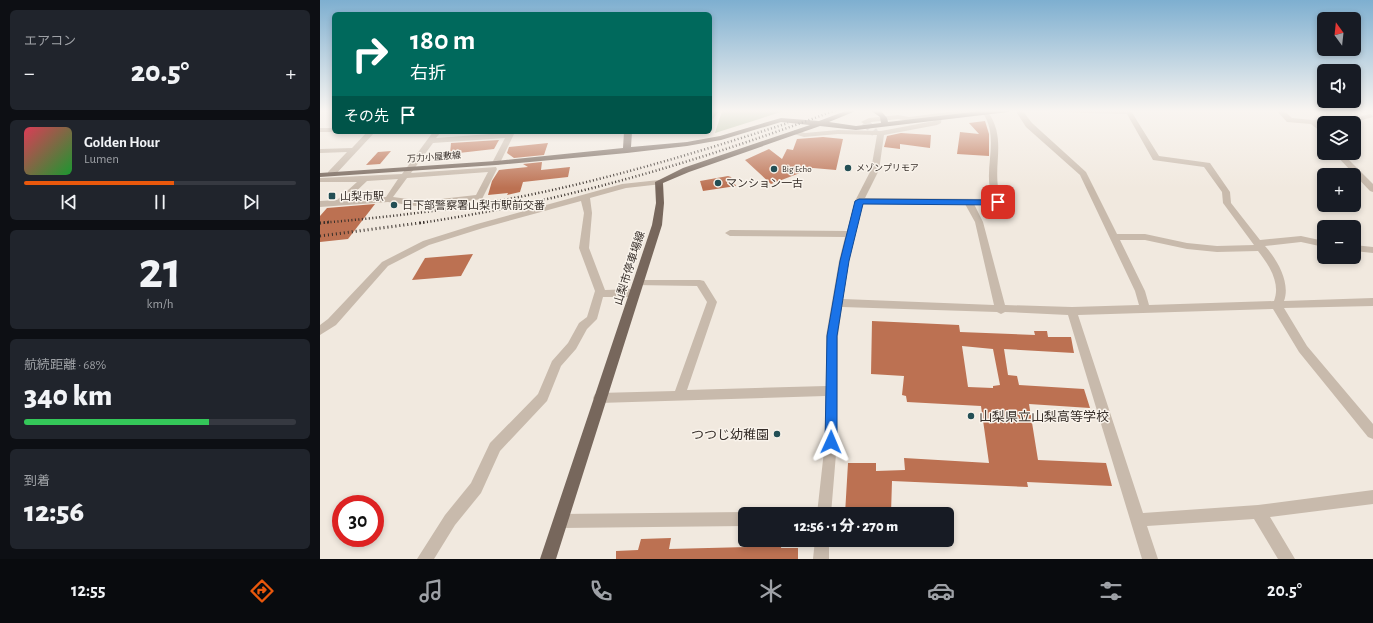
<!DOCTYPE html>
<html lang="ja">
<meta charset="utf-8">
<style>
:root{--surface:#171b24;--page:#20242c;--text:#f1f3f6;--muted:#9ea1a6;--line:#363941;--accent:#ea580c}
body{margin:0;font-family:"Alegreya Sans","Noto Sans JP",sans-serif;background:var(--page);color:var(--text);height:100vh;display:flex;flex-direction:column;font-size:15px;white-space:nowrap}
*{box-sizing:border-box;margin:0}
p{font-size:13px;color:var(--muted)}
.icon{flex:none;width:22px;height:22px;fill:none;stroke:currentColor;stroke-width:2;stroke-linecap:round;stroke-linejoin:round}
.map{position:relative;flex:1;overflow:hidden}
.drawer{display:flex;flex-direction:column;gap:10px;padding:10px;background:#0d0f14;width:320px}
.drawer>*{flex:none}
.top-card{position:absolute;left:12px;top:12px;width:380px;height:122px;border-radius:6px;box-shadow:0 2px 6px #0003;background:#00695c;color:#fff;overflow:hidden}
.needle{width:26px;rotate:345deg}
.fabs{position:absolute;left:997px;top:12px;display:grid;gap:8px}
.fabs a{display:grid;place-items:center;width:44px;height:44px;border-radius:6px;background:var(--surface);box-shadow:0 2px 6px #0003;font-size:20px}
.speed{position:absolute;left:12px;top:495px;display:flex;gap:8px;font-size:20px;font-weight:700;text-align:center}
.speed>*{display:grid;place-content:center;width:52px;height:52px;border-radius:50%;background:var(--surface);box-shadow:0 2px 6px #0003;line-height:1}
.speed .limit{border:6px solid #d22;background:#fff;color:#111}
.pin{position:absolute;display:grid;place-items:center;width:34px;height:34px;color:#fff;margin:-17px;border-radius:8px;box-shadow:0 2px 6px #0006}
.me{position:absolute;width:44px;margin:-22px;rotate:1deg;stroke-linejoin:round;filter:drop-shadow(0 0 3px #0008)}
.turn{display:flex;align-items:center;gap:14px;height:84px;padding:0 12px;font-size:18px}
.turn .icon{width:52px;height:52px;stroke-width:2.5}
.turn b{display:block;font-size:28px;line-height:34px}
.then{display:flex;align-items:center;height:38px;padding:0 12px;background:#0003;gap:8px;font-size:15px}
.big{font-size:30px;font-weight:800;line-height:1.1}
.drawer .card{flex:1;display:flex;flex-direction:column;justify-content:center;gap:6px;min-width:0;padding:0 14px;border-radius:6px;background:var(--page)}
.drawer .dial{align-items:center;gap:0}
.dial b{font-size:52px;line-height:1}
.song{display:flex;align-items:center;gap:12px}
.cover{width:48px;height:48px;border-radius:6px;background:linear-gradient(135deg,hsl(350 70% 55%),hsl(130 70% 35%))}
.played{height:4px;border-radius:2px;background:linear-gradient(90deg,var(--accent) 55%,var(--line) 55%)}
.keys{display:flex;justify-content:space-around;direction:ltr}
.heat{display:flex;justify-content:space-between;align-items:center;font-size:22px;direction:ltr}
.charge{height:6px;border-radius:3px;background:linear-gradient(90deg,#34c759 68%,var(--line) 0)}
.trip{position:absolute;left:418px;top:507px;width:216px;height:40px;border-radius:6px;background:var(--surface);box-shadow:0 2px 6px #0003;font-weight:800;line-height:40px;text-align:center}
.menu{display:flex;height:64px;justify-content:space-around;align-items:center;background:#090b0e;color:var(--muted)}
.menu .icon{width:28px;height:28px}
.menu .active{color:var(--accent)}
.menu b{font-size:18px;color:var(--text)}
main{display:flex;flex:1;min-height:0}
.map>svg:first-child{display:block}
.green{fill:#b3bfa0}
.building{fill:#bc7152;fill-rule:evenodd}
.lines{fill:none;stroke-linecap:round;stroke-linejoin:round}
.minor-tunnel{stroke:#ccc4bb;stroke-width:8;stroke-dasharray:8 4;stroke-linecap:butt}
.minor{fill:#c8baac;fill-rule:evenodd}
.major{fill:#77675c;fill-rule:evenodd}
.rail-far1{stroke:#372f2a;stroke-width:2.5;stroke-dasharray:1 2.5;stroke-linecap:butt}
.rail{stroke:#372f2a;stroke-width:3;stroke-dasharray:1 3;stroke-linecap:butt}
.route{fill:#1a73e8;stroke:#114b97}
.poi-dot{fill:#234f55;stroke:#f9f3eb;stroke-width:1.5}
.labels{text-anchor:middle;stroke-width:3;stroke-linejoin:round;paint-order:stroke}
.far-street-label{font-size:9px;fill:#372f2a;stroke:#f9f3eb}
.far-poi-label{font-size:9px;fill:#372f2a;stroke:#f9f3eb;text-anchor:start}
.poi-label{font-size:11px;fill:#372f2a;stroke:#f9f3eb;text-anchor:start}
.street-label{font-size:11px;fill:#372f2a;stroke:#f9f3eb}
.near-poi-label{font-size:13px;fill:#372f2a;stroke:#f9f3eb;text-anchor:start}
</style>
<main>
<section class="drawer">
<div class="card"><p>エアコン</p>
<div class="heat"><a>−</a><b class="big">20.5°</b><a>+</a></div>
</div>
<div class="card">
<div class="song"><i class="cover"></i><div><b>Golden Hour</b><p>Lumen</p></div></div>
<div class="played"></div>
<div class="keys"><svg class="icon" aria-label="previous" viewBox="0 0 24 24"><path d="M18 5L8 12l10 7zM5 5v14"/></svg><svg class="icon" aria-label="pause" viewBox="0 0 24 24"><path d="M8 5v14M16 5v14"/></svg><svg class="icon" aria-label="next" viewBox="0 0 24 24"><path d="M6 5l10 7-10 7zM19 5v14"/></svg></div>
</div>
<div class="card dial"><b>21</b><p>km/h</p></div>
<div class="card"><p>航続距離 · 68%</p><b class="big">340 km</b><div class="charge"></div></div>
<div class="card"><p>到着</p><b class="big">12:56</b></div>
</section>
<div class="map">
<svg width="1053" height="559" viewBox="0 0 1053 559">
<rect width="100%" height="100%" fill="#f1e9df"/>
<polygon class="green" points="402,111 464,111 395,133"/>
<g class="building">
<polygon points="665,121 669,134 669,156 637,154 640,132 659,134 649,123"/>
<polygon points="581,133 611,135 610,148 580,144 580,149 564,147 567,136"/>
<polygon points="503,137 523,139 516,170 493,168 451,184 425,160 449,149 462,159 467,149 473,150 477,139"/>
<polygon points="179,140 174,149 130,154 131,143"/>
<polygon points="228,143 224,155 194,158 187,153 189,147"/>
<polygon points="71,151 60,164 46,165 58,152"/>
<polygon points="222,162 221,170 250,167 248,177 203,182 200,192 187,195 188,193 168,195 172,181 179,170 208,167 203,164"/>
<polygon points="408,176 411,177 416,186 383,191 380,181"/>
<polygon points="55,204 28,239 0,242 0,216 7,208"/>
<polygon points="153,254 141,276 92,280 105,258"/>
<path d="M552,321L639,325L640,332L715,335L714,331H727L728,337H751L754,353L684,349L688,375L697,376L699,385L764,389L770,408L709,404L718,460L786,463L792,486L707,482L708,487L572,481L571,514H525L528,463H556V471L585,470L584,458L669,463L661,406L587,402L586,396L582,395L584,376L551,374ZM642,346L673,349L680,385L673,386V388L648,387Z"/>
<polygon points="351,538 349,549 428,547 429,540 462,540 461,548 478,548 478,559 296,559 296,551 318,550 321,539"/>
</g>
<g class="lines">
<polyline class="minor-tunnel" points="545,122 555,133"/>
<g class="minor">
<polygon points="393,110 400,110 392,120 390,121 390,114"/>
<path d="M643,110H663L660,112L622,117L621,123L617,125L564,135L559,170L545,198L673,199C661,170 681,141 663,113L668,112C689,142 669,169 682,202L678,205L654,204L663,222L685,305L752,307L819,305L815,291L760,175L706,127L695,110H702L712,123L766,172L797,234H825L867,243L897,246L934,245L903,203L902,192L884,167L833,160L807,114L730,112L727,110L811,111L839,156L890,163L910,192L911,203L940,240L981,236L1004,241V247L981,242L945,246C956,258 971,282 964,301L1053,298V306L964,308L987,346L1053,424V439L1048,437L979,352L953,309L758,315L823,513L938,505L1053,490V504L950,517L975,559H958L934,519L827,526L838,559H822L748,315L685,312L681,314L677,312L522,307L518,336L517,442L511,514H497L505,442V396L279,403L275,402L273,398L275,394L279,393L355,391L387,302L377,286L314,285L313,283L318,280H380L384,281L397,302L367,390L506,386V336L519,261L525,237L410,236L405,233L410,230L527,231L535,201L551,170L557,135L518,134L484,137L474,134V130L485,133L518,130L561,131L614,121L616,118L589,121L578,119L551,122L545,124L541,122L549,118L578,115L589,117ZM543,204H645L655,222L674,305L523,299L529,261ZM800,240H825L867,249L897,252L938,251C949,265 961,283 954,301L829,305L825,291Z"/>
<polygon points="956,110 963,110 972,118 993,120 1027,120 1050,114 1052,115 1053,117 1031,123 1000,124 1004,128 1004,134 991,124 967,122"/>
<polygon points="0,128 14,128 15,132 0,132"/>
<polygon points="47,132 55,132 14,176 8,176 8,172 27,152 0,153 0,149 32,148"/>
<path d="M113,132H121L116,138L195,132L179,165H176L172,163L185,138L113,143L91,173L176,167L177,169L162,199L103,207L68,202L0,207V201L17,200L37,182H0V178L82,174ZM168,172L156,195L103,201L73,197L87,178ZM78,179L66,197L28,199L47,181Z"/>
<polygon points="1014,153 1022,153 1053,184 1053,192 1050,191"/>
<polygon points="339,180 342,180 342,184 306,188 270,198 272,213 269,248 285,290 315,289 320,293 315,297 283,297 277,319 267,329 256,349 241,366 227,401 180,451 161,493 135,525 114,559 97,559 125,515 151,483 170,443 218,394 232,361 248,343 259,323 267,317 275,291 259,248 264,213 261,201 163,228 109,245 68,266 16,325 0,335 0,325 8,319 62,262 103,241 157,224 302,184"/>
<polygon points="1034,245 1053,247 1053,253 1034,251"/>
<polygon points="425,512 430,514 425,514 425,526 241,528 236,526 234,521 236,516 241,514"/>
<polygon points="495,540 509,540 509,559 493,559"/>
</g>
<polygon class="major" points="528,110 538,110 509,122 536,126 561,123 560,117 550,110 561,111 567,118 568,122 669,110 691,110 688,112 536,130 500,126 369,172 343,183 344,203 342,225 236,559 220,559 332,225 336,203 335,182 363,168 490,125 461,122 401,140 367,146 307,153 176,165 0,177 0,173 176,161 303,148 304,132 312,132 311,147 367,142 400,136 461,118 499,121"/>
<g class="rail-far1">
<path d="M0,223C60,218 119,211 178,201C277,183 373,154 468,123"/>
<path d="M100,223C243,202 381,161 516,110"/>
</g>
<g class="rail">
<polyline points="0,223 9,222"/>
<polyline points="0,236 107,222"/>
</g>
</g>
<linearGradient id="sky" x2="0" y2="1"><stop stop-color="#7eafd0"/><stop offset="0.59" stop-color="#f9f5f1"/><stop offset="1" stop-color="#f9f5f1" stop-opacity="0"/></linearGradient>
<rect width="1053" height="188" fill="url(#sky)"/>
<polygon class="route" points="539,199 678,200 682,202 678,205 543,204 529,261 517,336 517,442 515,445 511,447 507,445 505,442 507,336 520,261 535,201"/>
<g class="poi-dot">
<circle cx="528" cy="168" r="4"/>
<circle cx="454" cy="169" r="4"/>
<circle cx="398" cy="183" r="4"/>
<rect x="8" y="192" width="8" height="8" rx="2"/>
<circle cx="74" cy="205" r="4"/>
<circle cx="651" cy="416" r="4"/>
<circle cx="457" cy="434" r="4"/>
</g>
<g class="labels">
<g class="far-street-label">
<text transform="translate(114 157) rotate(-4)" y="3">万力小屋敷線</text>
</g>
<g class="far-poi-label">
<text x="536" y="171">メゾンプリモア</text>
<text x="462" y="172">Big Echo</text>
</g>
<g class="poi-label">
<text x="406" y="187">マンション一古</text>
<text x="20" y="200">山梨市駅</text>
<text x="82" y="209">日下部警察署山梨市駅前交番</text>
</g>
<g class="street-label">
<text transform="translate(309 268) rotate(-72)" y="4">山梨市停車場線</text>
</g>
<g class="near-poi-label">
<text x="659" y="421">山梨県立山梨高等学校</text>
<text x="449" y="439" text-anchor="end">つつじ幼稚園</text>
</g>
</g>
</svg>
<div class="fabs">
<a><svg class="needle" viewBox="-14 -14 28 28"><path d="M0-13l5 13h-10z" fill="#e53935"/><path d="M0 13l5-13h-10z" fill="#9ea1a6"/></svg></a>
<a><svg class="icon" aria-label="sound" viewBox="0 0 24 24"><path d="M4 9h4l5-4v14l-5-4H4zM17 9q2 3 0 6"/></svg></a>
<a><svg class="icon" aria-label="layers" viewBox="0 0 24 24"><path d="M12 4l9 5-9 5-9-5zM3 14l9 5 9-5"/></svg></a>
<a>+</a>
<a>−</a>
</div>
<div class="speed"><div class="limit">30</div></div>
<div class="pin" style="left:678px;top:202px;background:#d93025"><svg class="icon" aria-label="arrive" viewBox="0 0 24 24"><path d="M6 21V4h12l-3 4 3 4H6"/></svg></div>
<svg class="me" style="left:511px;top:442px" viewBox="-20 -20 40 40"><path d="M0-17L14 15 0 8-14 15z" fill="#1a73e8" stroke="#fff" stroke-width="4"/></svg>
<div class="trip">12:56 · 1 分 · 270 m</div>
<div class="top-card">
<div class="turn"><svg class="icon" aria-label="right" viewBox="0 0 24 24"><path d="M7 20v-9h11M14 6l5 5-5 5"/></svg><div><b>180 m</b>右折</div></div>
<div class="then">その先<svg class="icon" aria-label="arrive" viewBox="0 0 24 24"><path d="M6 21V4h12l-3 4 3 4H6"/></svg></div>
</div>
</div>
</main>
<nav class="menu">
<b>12:55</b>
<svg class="icon active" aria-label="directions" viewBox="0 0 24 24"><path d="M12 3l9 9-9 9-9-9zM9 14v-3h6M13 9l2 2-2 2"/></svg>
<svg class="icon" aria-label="music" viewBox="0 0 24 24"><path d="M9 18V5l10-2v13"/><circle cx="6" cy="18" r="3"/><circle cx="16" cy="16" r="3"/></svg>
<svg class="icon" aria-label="phone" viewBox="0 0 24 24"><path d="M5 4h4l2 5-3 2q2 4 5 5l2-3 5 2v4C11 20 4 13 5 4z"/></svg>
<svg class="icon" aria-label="climate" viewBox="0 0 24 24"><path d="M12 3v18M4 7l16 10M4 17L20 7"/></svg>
<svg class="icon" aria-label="car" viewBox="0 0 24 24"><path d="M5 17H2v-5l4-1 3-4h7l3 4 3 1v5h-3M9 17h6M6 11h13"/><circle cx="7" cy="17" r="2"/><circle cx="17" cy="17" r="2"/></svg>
<svg class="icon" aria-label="filters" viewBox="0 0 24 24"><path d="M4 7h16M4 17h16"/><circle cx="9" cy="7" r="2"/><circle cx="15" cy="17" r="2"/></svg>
<b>20.5°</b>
</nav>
